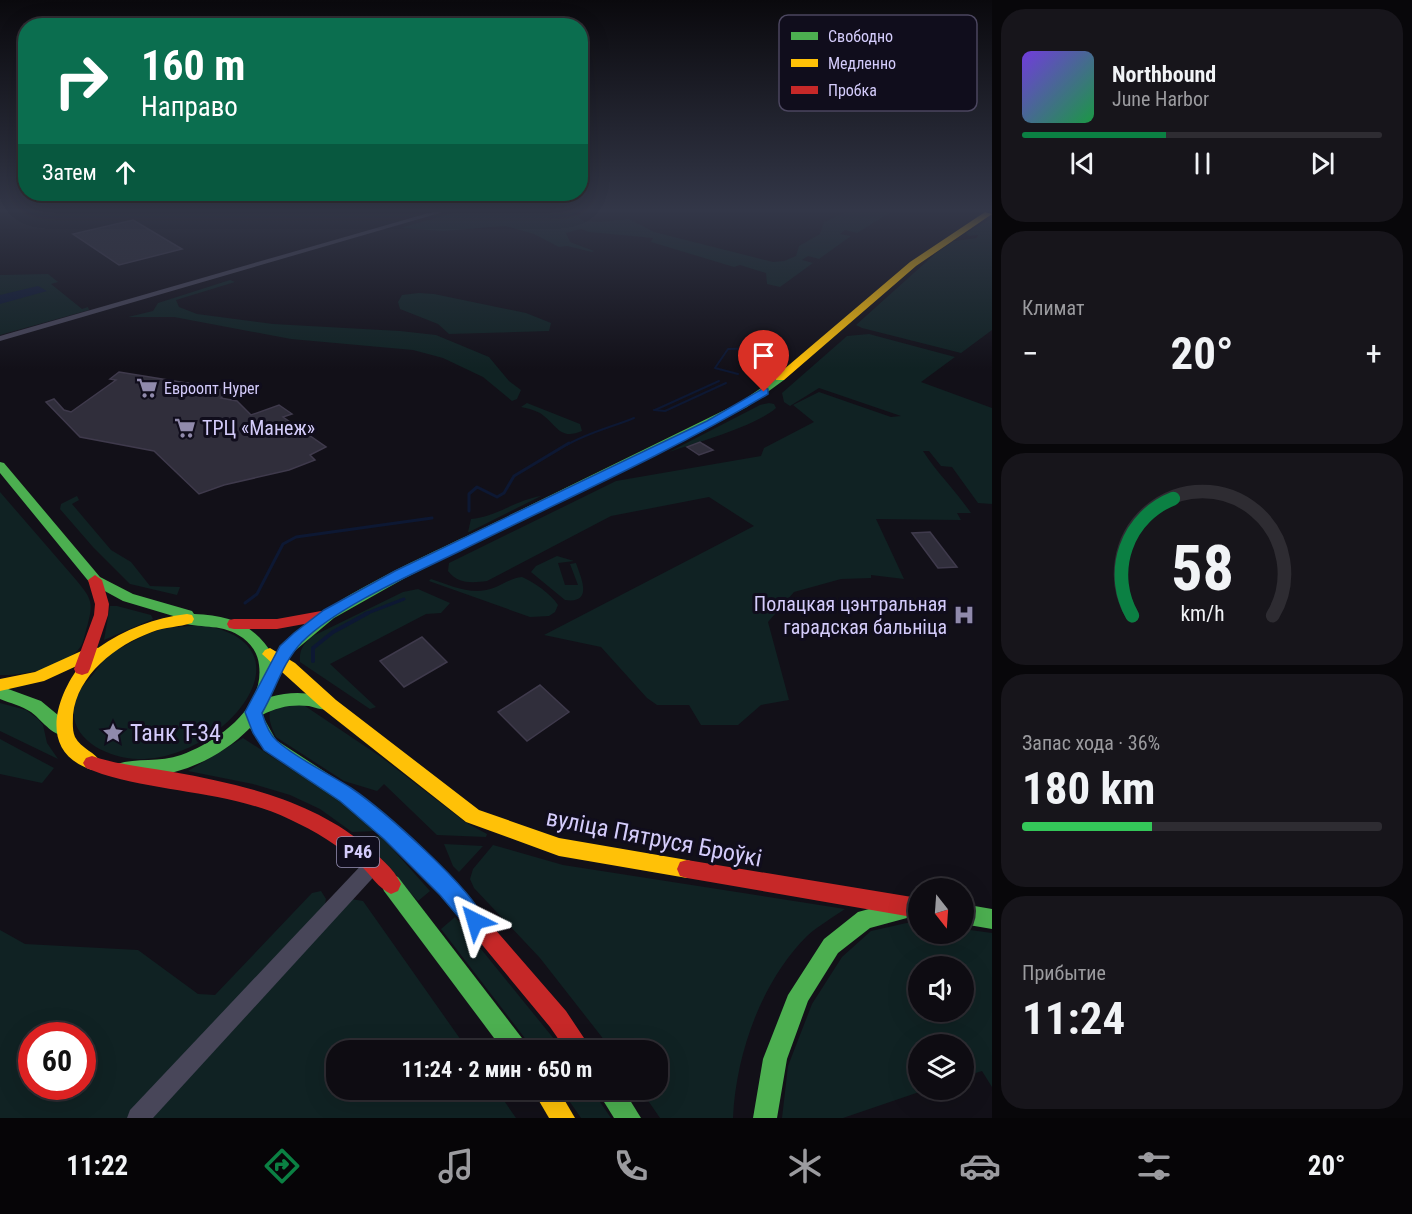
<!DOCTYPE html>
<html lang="ru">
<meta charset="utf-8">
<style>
:root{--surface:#0e0c12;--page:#17151b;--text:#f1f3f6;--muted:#9b9b9f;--line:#2e2c32;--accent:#0b8043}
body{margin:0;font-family:"Roboto Condensed",sans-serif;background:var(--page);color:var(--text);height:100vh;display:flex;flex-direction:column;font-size:22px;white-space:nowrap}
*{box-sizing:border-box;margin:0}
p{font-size:20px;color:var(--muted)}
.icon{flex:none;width:33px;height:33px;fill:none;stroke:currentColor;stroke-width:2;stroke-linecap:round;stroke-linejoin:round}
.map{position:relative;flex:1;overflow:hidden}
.panel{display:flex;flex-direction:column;gap:9px;padding:9px;background:#08070a;width:420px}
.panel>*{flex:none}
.banner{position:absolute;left:18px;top:18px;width:570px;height:183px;border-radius:24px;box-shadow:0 6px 24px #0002,0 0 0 2px var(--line);background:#0b6e4f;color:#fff;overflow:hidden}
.needle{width:39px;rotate:163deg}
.buttons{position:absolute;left:908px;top:878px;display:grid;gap:12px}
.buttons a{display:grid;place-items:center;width:66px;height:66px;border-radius:50%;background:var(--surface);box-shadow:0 6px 24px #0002,0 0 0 2px var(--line);font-size:30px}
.speed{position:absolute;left:18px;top:1022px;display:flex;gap:12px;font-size:30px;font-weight:700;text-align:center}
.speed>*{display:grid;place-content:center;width:78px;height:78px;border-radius:50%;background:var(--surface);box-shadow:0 6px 24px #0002,0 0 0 2px var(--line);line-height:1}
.speed .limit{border:9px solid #d22;background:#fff;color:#111}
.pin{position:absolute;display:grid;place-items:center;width:51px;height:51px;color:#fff;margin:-62px -26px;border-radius:50% 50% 50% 0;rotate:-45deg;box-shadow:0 0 6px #0007}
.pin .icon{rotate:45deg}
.me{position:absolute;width:66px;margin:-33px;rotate:320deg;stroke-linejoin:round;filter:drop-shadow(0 0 4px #0008)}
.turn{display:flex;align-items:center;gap:21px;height:126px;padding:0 24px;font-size:27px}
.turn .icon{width:78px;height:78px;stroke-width:2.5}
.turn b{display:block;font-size:42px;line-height:51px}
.then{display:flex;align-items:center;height:57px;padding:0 24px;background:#0003;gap:12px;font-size:22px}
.big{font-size:45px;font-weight:700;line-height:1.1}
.panel .tile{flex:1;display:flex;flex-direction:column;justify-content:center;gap:9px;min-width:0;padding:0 21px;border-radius:24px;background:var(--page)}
.panel .dial{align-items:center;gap:0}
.dial svg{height:156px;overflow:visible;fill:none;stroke:var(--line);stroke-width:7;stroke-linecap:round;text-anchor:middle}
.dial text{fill:var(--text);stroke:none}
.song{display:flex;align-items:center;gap:18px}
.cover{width:72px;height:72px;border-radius:9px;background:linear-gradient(135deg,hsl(260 70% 55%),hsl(140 70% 35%))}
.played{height:6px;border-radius:3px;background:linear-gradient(90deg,var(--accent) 40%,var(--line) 40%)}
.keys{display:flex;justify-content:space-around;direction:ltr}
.heat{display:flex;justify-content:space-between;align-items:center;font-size:33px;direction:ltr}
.charge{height:9px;border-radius:4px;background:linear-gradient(90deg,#34c759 36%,var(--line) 0)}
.trip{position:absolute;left:326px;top:1040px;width:342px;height:60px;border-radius:24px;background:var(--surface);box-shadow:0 6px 24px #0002,0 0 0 2px var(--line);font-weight:700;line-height:60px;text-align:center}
.dock{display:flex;height:96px;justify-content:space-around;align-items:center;background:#060507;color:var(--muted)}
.dock .icon{width:42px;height:42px}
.dock .on{color:var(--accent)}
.dock b{font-size:27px;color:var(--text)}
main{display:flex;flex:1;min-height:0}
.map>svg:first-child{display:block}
.green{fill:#102223;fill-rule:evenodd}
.water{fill:#0d1833}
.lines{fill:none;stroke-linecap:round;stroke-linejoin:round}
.stream-far2{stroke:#0d1833;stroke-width:2}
.stream-far1{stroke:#0d1833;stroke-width:3}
.stream{stroke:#0d1833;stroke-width:4}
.building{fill:#302e3b;stroke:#3f3a4c;stroke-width:1.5}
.street{fill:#484659;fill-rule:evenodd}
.fast{fill:#4caf50;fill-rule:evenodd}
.slow{fill:#ffc107;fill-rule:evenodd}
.jam{fill:#c62828;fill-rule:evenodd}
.route{fill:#1a73e8;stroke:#114b97;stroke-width:1.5}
.labels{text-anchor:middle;stroke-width:6;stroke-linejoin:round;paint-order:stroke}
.far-poi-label{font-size:16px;fill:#d4ccfb;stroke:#100d1c;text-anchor:start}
.shield{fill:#100d1c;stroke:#9993b8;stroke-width:1.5}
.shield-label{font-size:18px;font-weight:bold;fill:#d4ccfb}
.poi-label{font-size:20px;fill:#d4ccfb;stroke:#100d1c;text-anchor:start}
.near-poi-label{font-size:24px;fill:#d4ccfb;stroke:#100d1c;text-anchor:start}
.near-street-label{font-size:24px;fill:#d4ccfb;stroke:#100d1c}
.key{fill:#100d1c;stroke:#4b465f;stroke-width:1.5}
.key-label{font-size:16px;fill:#d4ccfb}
</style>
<main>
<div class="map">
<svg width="992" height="1118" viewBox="0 0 992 1118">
<rect width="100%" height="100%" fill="#121018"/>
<g class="green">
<polygon points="457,212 572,212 584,221 600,222 629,219 654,232 773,262 784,261 796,256 799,246 820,234 824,222 846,212 891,212 857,233 845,230 840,234 851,236 819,259 808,256 802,260 813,263 780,287 767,284 766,273 740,265 734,267 651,242 653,238 589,232 581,229 566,233 570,242 594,251 592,252 567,246 559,247 534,234 505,226 443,231 400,228"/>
<polygon points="992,218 992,330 961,353 862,328 856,325 935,254 954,241 977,238 978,235 969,236 966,233"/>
<polygon points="48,274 58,282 51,284 82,309 88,307 89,310 0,335 0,275"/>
<polygon points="230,280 235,282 176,300 179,307 197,314 273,324 400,331 436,335 489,357 509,381 521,390 517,399 512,401 483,377 443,358 413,350 291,339 174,317 128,317 153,311 158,303"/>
<polygon points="419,293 434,294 526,313 551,323 549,331 449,334 438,324 400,309 398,302 402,295"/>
<path d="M869,334L955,357L921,382L992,408V504L978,503L952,467L941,466L929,451H923C937,473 956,491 971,513H957L961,520L876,519L904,579L871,575V578L841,579L794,592L768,622L789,700L761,705L738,725H701L689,705H657L647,698L601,647L544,635L754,526L709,497L611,516L487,581C472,583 458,584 448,571L449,563L616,481L761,456L764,448L814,422L793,405L819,392L891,417L901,416L819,388L790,406L784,402L782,393L847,336Z"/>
<path d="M527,403L580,424L582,431C559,441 557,424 540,413C534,410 527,408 521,407Z"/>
<path d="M769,403L774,404L776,408C756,426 696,443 669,452L760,405Z"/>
<path d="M0,492L77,581C93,600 93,604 87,627C85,633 84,641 81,646C68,667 23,676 0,675Z"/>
<polygon points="77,496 79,500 72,504 111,550 131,562 150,586 180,587 177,595 130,584 93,547 60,509 61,504"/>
<path d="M541,496L469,532H468L471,519C496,517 516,500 541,496Z"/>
<path d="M557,556L574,561L558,563L565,585H578L570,564L576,563C581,578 594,604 565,600L531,572L536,566Z"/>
<path d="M522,577C534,582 551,594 558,605L555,612L549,616L530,617L429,581L431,579C453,586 473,597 496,587C505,583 512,578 522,577Z"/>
<path d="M418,589L450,603L441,613L426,614L330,664L376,707L370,709L300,662C299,650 303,644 313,636L403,592Z"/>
<polygon points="110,606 117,606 151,615 153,619 104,640"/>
<path d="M202,625C319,645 223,761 138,759C103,758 57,733 80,691C83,684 90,679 94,673C99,667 103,660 108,655C114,650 122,648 128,644C136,640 144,635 153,632C167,626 187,627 202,625Z"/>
<polygon points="0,703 26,710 38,719 43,725 47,743 58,759 0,731"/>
<path d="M302,704L381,757L465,822L487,834L486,837L437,835L384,784L377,791L344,781L276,737C272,728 267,719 271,709Z"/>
<polygon points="243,738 345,804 377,831 352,832 320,809 290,795 253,784 188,771"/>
<polygon points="0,739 54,768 42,783 0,774"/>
<polygon points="357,836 381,836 430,891 418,901"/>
<polygon points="444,844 483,846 459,872 453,866"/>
<path d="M493,845L563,865L845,909C832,918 818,926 807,936C761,982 736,1054 733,1118H660L640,1089H657V1050H612L540,958L474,888L470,879L473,869Z"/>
<path d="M321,891L326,899L324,909L128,1118H0V930L25,944L138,950L198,994L215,995L312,893ZM32,1035H82V1086H32Z"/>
<polygon points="351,899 363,901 468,1050 336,1050 336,1089 496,1089 516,1118 151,1118"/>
<polygon points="455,917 563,1050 534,1050 441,929"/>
<path d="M911,922L918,923V933H963V929L992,933V1087L982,1071L963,1077V1044H918V1089H928L843,1118H782L788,1066L812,1004L842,957L871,931ZM918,966H963V1011H918Z"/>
<polygon points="561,1089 591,1089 611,1118 581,1118"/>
</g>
<polygon class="water" points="38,286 47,291 0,304 0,295"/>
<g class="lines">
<g class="stream-far2">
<polyline points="738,374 715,368 728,349 761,348 776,334"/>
<polyline points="654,410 665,411 726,383"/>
<polyline points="655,410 719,381"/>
<path d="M567,445C587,433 612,427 634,418"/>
</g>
<g class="stream-far1">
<polyline points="469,511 469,494 477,487 497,497 504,493 514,476 569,443"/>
<polyline points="245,603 257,594 283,544 296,537 432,518"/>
<polyline points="365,614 404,599"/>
</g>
<polyline class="stream" points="313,661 313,648 333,632 368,613"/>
</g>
<g class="building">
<polygon points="133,220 182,249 119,265 73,234"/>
<polygon points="119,372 230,390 221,398 237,401 251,415 279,405 292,414 283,417 326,447 310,455 315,460 289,470 224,485 199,494 154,451 80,437 46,402 54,399 64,410 71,412 116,380 110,379"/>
<polygon points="700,442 703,444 713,450 699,455 687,447"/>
<polygon points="930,532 957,567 938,568 912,533"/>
<polygon points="422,637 447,662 404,687 380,661"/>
<polygon points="540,685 569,712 527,741 498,712"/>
</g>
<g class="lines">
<g class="street">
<polygon points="432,212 443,212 0,341 0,336"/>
<polygon points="374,856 380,858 383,864 380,870 153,1118 127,1118 130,1110 368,858"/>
</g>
<g class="fast">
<path d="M780,375L784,376V380L747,407L405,578L334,618L291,654L274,683L270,697C292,691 310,692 332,699L334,704L332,709C324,711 317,708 309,706C292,704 277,707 262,715L276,740L353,790L398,827L454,881L493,927L496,934L493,941L486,944L479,941L440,895L384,839L341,802L264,750L250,728C221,757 183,775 142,777C132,778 123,779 114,775L111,770L114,765C135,757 159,763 181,755C217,742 265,708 259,665C258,654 252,645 243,638C222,623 204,629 182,623L180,618L123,601L90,583L0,473V462L4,463L100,577L133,594L192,611L194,614C230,615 256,625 274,657C306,605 440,550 498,521C578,482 659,442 739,403Z"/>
<path d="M0,686L41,701L70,725L72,730L70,735C55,740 42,720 31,712C22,706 10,703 0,699Z"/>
<polygon points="391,874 398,877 525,1042 529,1050 503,1050 384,891 381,884 384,877"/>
<polygon points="913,897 918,899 918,915 870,928 838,953 808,1001 787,1059 777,1118 753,1118 763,1059 788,995 824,939 858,912"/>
<polygon points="963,904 992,909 992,929 963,924"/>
<polygon points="596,1089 623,1089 641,1118 614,1118"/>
</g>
<g class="slow">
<polygon points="985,212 992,214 916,266 784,380 776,380 776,376 910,262"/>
<path d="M187,614L192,615L194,619L192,623C179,627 165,627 152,632C116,645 77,675 73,715C73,722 72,730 75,737C81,749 96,752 101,763L98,768L92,770C38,752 55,698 81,664L44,681L0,691V679L35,672L88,648L93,646L98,648C125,629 154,618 187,614Z"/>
<polygon points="270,648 295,663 336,700 479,810 559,838 687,860 694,862 697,869 694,876 687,878 559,856 466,822 324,710 262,654 265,650"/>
<polygon points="532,1089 558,1089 575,1118 549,1118"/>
</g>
<g class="jam">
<polygon points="95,575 102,580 109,604 108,615 90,669 88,673 82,675 76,673 74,669 94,615 95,604 88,580"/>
<polygon points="321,611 326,612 328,616 326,620 277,629 234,629 229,628 227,624 229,620 234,619 277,619"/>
<path d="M92,756C118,765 145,767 173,772C240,784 310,800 364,844C377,855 394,868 401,884L398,891L391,894C378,888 371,875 361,866C340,846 315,831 289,819C229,791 163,793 102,774L86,768L83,763L86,758Z"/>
<polygon points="687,860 918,898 918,918 687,878 680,876 677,869 680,862"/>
<polygon points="486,924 493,927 566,1011 592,1050 566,1050 550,1027 479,941 476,934 479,927"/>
</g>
</g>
<linearGradient id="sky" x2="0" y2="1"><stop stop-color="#0a090d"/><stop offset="0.57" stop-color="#333748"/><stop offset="1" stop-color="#333748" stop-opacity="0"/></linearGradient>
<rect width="992" height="369" fill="url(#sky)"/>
<path class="route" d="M764,388L768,389V394C669,453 563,500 460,551C413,574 338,606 302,642C282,663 276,689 262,713C265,723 269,734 277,741C297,759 328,773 351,788C382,809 472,888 485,921L482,928L475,931L468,928L440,895L384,839L340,801L264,750L253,733L245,712L280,646L294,633L324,610L395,571L707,421Z"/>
<defs>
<symbol id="supermarket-bare" viewBox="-9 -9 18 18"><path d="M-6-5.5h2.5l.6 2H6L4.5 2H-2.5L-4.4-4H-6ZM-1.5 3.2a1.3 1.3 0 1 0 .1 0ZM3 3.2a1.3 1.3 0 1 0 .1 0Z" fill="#908aac" stroke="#100d1c" stroke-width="2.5" paint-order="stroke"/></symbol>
<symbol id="hospital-bare" viewBox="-9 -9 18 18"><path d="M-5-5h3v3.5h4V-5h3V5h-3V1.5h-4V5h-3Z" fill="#908aac" stroke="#100d1c" stroke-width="2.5" paint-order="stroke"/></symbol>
<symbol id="sight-bare" viewBox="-9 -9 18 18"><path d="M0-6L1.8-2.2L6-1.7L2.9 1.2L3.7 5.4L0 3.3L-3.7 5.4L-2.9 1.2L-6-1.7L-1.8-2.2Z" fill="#908aac" stroke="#100d1c" stroke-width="2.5" paint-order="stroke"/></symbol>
</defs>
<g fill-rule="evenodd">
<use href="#supermarket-bare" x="132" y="373" width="30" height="30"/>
<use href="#supermarket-bare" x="170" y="413" width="30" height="30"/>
<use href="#hospital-bare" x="949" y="600" width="30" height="30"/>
<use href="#sight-bare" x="98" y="718" width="30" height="30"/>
</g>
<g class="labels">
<g class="far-poi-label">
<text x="164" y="394">Евроопт Hyper</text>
</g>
<rect class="shield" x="337" y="837" width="42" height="30" rx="4.5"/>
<g class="shield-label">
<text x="358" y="858">Р46</text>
</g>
<g class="poi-label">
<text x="202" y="435">ТРЦ «Манеж»</text>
<text x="947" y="611" text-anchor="end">Полацкая цэнтральная<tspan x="947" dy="23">гарадская бальніца</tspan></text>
</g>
<g class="near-poi-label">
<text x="130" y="741">Танк Т-34</text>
</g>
<g class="near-street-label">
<text transform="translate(654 838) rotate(11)" y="8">вуліца Пятруся Броўкі</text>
</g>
</g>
<rect x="779" y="15" width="198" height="96" rx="9" class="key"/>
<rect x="791" y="32" width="27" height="8" fill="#4caf50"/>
<rect x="791" y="59" width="27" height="8" fill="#ffc107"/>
<rect x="791" y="86" width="27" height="8" fill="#c62828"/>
<g class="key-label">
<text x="828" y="42">Свободно</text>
<text x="828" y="69">Медленно</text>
<text x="828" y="96">Пробка</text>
</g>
</svg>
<div class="buttons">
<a><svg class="needle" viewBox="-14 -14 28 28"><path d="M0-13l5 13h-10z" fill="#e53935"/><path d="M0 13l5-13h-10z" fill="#9b9b9f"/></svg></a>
<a><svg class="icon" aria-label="sound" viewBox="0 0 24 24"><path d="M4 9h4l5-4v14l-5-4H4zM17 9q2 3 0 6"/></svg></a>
<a><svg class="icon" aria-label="layers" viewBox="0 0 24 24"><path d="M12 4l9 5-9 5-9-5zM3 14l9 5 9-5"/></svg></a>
</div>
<div class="speed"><div class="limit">60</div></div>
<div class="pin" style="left:764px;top:392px;background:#d93025"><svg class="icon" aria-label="arrive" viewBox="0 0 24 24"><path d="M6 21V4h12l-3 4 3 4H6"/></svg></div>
<svg class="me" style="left:475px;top:921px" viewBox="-20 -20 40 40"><path d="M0-17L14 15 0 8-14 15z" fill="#1a73e8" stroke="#fff" stroke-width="4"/></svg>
<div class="trip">11:24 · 2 мин · 650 m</div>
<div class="banner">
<div class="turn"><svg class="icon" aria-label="right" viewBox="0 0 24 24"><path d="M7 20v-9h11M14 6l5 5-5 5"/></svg><div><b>160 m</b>Направо</div></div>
<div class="then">Затем<svg class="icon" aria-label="ahead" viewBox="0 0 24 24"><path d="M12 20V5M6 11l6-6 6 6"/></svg></div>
</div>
</div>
<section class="panel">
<div class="tile">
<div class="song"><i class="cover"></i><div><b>Northbound</b><p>June Harbor</p></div></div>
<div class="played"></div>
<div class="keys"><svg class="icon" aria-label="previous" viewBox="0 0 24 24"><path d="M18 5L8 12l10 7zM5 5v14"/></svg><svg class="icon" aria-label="pause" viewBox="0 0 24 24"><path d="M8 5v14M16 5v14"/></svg><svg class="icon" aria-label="next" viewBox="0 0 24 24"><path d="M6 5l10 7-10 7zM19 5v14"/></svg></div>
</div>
<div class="tile"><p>Климат</p>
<div class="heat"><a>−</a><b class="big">20°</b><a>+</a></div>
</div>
<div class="tile dial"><svg viewBox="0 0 100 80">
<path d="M14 69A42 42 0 1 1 86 69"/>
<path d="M14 69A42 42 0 0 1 35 9" stroke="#0b8043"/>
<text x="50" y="56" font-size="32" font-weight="700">58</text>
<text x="50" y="72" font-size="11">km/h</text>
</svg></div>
<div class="tile"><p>Запас хода · 36%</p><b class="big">180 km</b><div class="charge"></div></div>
<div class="tile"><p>Прибытие</p><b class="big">11:24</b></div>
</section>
</main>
<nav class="dock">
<b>11:22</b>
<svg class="icon on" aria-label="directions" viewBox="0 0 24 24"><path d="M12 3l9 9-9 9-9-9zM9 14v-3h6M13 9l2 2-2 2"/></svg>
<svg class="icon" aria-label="music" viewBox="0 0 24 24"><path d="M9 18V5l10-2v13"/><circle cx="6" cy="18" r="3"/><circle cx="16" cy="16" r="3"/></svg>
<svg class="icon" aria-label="phone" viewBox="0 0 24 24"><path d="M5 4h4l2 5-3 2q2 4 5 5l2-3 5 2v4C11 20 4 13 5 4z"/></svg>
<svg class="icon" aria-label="climate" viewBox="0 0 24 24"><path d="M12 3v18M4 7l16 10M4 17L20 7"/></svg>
<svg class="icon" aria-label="car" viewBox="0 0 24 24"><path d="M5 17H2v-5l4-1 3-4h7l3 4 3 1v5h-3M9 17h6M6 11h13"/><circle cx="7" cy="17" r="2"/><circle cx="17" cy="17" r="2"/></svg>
<svg class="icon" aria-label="filters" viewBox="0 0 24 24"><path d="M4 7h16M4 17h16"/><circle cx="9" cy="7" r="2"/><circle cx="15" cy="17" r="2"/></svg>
<b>20°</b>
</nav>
